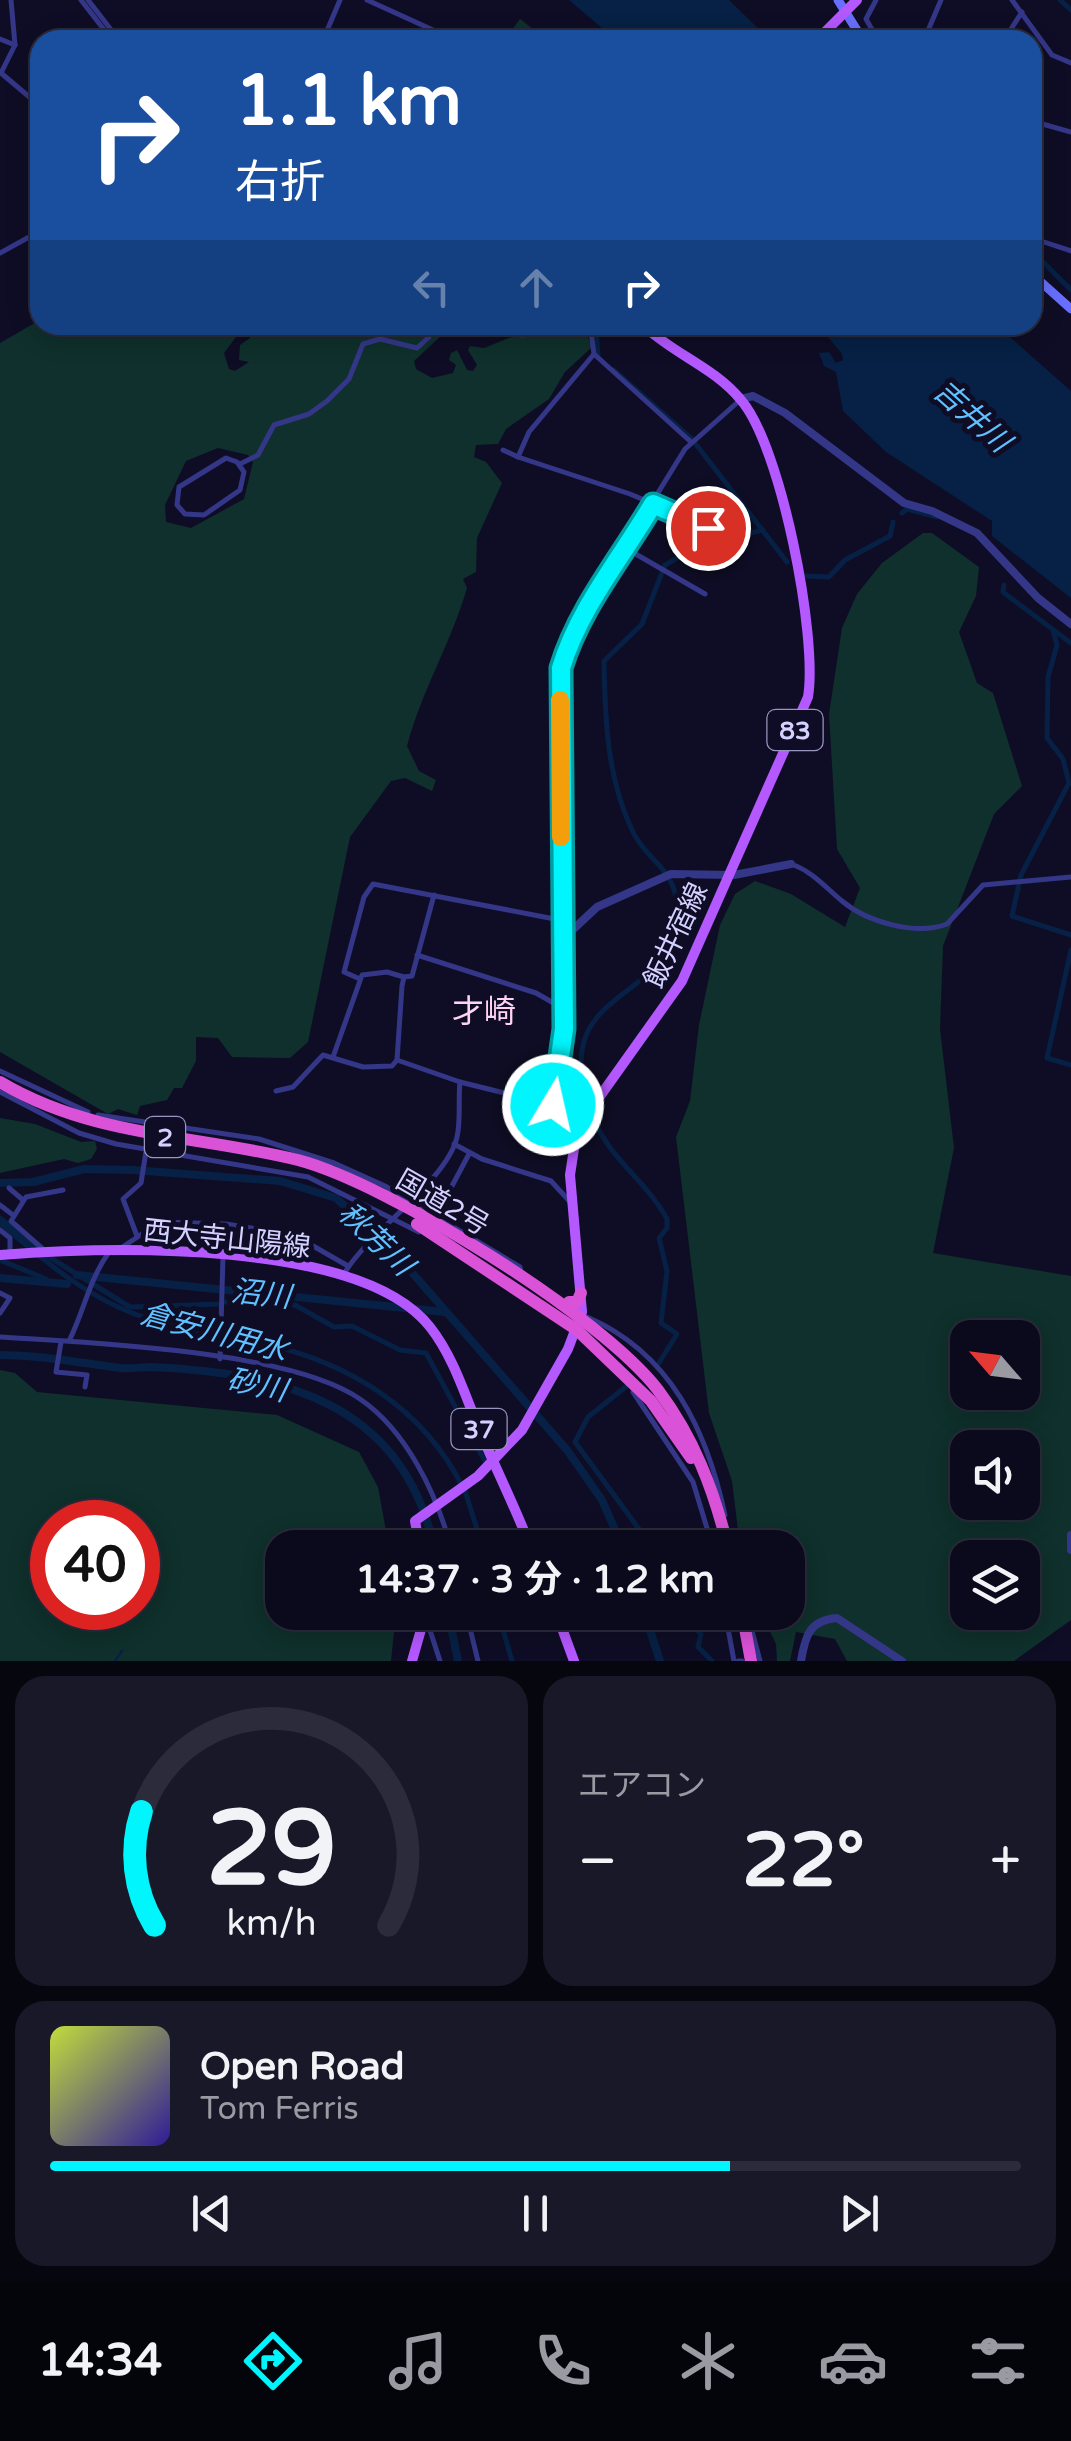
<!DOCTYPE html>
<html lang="ja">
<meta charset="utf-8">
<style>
:root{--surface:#0b0a1c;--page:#191829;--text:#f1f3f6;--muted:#9a9aa3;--line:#2b2b3b;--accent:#00f5fc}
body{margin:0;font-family:"Varela Round","Noto Sans JP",sans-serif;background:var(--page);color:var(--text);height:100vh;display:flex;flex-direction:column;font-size:38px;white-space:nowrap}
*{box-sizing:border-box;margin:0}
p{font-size:32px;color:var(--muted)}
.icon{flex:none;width:55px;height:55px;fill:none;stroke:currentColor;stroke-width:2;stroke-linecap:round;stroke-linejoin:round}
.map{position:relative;height:1661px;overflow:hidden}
.panel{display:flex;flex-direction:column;gap:15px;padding:15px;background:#06060f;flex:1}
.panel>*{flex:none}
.guide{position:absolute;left:30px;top:30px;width:1012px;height:305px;border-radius:30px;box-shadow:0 5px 25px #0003,0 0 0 2px var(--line);background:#1a4fa0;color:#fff;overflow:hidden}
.needle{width:65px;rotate:298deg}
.tools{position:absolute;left:950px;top:1320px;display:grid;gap:20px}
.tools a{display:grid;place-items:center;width:90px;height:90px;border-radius:20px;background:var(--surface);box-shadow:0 5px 25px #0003,0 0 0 2px var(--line);font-size:50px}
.speed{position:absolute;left:30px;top:1500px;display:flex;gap:20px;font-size:50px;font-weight:700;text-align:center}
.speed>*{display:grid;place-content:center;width:130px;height:130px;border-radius:50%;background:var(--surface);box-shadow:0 5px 25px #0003,0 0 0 2px var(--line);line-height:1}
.speed .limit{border:15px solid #d22;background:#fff;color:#111}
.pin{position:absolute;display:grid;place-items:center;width:85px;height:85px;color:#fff;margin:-42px;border:5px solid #fff;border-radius:50%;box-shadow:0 2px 10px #0007}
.me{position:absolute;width:110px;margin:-55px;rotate:9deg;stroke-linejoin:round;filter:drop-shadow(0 0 8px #0008)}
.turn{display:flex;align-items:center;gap:35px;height:210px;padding:0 40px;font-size:45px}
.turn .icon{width:130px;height:130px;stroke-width:2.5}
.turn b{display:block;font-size:70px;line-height:85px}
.lanes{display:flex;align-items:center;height:95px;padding:0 40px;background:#0003;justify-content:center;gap:50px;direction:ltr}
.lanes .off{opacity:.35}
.big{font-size:75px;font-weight:700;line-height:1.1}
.panel .card{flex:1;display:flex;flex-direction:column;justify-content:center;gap:15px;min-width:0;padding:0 35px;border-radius:30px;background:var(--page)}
.panel .dial{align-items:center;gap:0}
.dial svg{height:260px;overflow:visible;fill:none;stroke:var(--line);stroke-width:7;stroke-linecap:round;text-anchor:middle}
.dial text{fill:var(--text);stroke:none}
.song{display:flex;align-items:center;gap:30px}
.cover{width:120px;height:120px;border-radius:15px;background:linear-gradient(135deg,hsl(70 70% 55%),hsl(250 70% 35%))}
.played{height:10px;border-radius:5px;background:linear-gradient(90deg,var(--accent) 70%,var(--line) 70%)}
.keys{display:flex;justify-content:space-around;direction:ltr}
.heat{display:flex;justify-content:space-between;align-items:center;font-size:55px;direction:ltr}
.panel .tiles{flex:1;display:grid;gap:15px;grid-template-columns:1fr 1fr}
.card:last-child{grid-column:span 2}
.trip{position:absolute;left:265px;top:1530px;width:540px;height:100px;border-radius:30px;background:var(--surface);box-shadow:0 5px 25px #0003,0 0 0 2px var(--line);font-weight:700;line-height:100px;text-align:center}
.tabs{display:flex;height:160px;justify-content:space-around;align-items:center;background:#04040b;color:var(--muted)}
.tabs .icon{width:70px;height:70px}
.tabs .current{color:var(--accent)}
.tabs b{font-size:45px;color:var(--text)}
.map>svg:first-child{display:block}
.green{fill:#0f302c;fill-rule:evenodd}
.water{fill:#062145}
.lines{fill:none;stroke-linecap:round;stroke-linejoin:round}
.stream{stroke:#062145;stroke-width:2.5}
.canal{stroke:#062145;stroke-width:5}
.river{stroke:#062145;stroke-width:8}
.minor{stroke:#343788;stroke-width:5}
.tertiary{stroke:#343788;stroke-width:8}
.secondary{stroke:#686fff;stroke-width:9}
.primary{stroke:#b458ff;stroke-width:10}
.trunk{stroke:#da52d7;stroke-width:12}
.route-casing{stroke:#009fa4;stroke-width:25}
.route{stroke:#00f5fc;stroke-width:18}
.slow{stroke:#f59e0b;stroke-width:18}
.labels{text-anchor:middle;stroke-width:10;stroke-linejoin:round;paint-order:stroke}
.shield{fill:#0f0d25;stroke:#9896be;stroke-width:2.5}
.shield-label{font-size:25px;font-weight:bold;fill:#d3d1ff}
.street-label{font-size:28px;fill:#d3d1ff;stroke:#0f0d25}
.water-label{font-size:30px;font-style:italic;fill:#5fc1ff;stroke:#0f0d25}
.quarter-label{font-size:32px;fill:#ffd3f2;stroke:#0f0d25}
</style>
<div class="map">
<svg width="1071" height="1661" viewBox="0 0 1071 1661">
<rect width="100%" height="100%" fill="#0f0d25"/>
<g class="green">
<polygon points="520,19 547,40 517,40 509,34"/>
<path d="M40,320V325H245L224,353L229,369L235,371L249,362L239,360L240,345L250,338L248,329L264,330L272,325H445L443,334L414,361L416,369L432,378L453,373L456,365L449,360L451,353L457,350L467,370L473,371L477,365L468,350L470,346L484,348L514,336L586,333L592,347L565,372L549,399L506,429L498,444L476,445L474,457L486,462L502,483L477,538L476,572L463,579L467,588C451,643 422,690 407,746L419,771L436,780L432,791L405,778L391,781L350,837L308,1042L290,1058L232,1057L218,1038L196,1037V1061L182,1088H174L167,1100L140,1106L137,1115L118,1109L108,1114L0,1052V343ZM218,448L248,455L253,462L244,499L191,528L166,522L165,505L186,461Z"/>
<path d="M923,533H932L979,567L976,596L959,632L977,683L993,693L1022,786L994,814L943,946L940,1029L954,1148L933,1253L1071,1276V1620L1014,1661H847L835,1639L796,1632L790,1661H777L776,1644L761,1613L788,1612V1548L740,1547L732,1481L709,1413L676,1137L690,1101L699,1025L720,925L735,894L755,881L791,894L845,927L860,888L837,849L829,714L842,628L857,594L882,563ZM968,1338H1022V1392H968ZM968,1448H1022V1502H968ZM968,1558H1022V1612H968Z"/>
<polygon points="0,1118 35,1124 81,1142 95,1141 97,1149 91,1159 78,1163 64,1159 0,1173"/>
<path d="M0,1370L15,1373L37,1392L277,1415L359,1452L378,1487L389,1547L282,1548V1612L396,1613L391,1661H0ZM138,1522V1608H52V1522Z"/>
</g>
<g class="water">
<polygon points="569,0 729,0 770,40 616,40"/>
<polygon points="818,325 996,325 1071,391 1071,598 992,536 992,521 886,452 843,411 836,372 824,366 819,353 829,352 836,363 843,360 842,354"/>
</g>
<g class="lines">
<polyline class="stream" points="115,1661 122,1651"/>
<g class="canal">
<polyline points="1060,0 1071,10"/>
<polyline points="927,40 930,34"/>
<polyline points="1032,251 1071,290"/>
<polyline points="596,325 598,356"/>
<polyline points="614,370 692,439"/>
<polyline points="695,443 787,562"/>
<polyline points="902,513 907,509 937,517"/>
<polyline points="804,576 829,577 845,560 890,536 893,522"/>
<polyline points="1004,585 1003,592 1071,643"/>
<polyline points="1053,630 1057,645 1048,677 1047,738 1063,759 1069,783 1021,875 1012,916 1071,935"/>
<polyline points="1071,950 1047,1058 1071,1065"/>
<polyline points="0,1218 39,1249"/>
<path d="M0,1223C44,1261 90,1300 146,1318C184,1331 226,1335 265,1344C349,1363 423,1408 462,1486"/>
<polyline points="46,1255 130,1307 222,1304"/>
<polyline points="0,1260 46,1279"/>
<polyline points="226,1302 295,1305 334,1327 352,1326 400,1350 426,1353 486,1463"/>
<path d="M659,1363L677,1334L661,1323L667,1271L659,1238L667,1228V1219C648,1183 610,1159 595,1121C537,980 679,1010 677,909C676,867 648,863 633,832C607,779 605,719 604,661L642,624L665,565L714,537L717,541L763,530"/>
<polyline points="628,1385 588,1417 575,1442 653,1548"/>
<polyline points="465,1491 483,1548"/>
<polyline points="498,1612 512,1661"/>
<polyline points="678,1612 701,1634 698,1647 712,1661"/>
</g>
<g class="river">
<polyline points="0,1183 33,1182 84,1169 132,1170 280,1181 336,1198 394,1252 567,1450 602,1500 623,1548"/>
<polyline points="77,1275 445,1312"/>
<polyline points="0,1278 67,1284"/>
<path d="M0,1355C41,1355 81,1363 121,1368C131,1369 142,1367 152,1367C282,1373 404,1403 434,1548"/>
<polyline points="448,1612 458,1661"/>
<polyline points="644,1612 660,1661"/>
</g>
<g class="minor">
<polyline points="81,0 112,40"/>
<polyline points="88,0 119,40"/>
<polyline points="367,0 455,40"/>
<polyline points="876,0 866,19 878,40"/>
<polyline points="1012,0 1052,55 1071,63"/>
<polyline points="0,39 15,45 11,0"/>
<polyline points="323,40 340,0"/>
<polyline points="924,40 941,0"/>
<polyline points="1004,40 1022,12"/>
<polyline points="1,73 40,106"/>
<polyline points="1,73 15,45"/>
<polyline points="1032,121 1071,132"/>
<polyline points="1032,247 1044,242 1071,251"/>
<polyline points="0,253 40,231"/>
<polyline points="501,325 522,335 590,326"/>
<polyline points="590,325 594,354"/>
<polyline points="691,442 594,354 529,432 518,457 630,494 708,527 717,521"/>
<polyline points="503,450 518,457"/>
<polygon points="226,458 237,462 244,472 240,490 204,515 185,514 177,505 179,487"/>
<polyline points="240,464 258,455 274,425 309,414 327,401 349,379 363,344 380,339 417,348 429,337 430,325"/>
<polyline points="627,549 705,594"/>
<polyline points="560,707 560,676 567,648 598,590 685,449 739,401"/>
<path d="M791,864C812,871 825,887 842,901C867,922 916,936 947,924L983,885L1071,877"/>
<polyline points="417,955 536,993 564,1009"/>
<polyline points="360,979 344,972 364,897 373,884 565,921"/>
<polyline points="333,1057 362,975 387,972 404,977"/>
<polyline points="397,1060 402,986 404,977 412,976 434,895"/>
<polyline points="0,1071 88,1112"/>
<polyline points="276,1091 293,1087 323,1055 363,1067 392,1066 397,1060 460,1082 553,1105"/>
<polyline points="0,1092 79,1133 116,1144 308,1177 419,1232"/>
<polyline points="553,1097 565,1029 566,864"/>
<polyline points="98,1115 259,1139 334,1163 385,1186 520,1267 521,1272"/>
<polyline points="454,1144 482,1159 551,1181 573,1205"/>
<polyline points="9,1188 23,1200"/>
<polyline points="0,1205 13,1215"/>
<polyline points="436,1216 469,1154"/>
<polyline points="0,1230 10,1238 10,1252"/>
<polyline points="137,1236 123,1199 141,1183 147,1145"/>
<polyline points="121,1248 160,1222 226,1224 294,1235 348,1266"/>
<polyline points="44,1250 11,1221 26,1197 63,1190"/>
<path d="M344,1274C368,1232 447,1181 457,1137C461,1120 458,1100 460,1082"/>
<polyline points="0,1293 10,1298 0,1313"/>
<path d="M587,1317C671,1353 707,1431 725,1515"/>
<path d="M0,1337C91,1343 288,1350 360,1399C407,1431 437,1495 451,1548"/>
<path d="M69,1341C84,1311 89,1280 109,1252"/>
<polyline points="61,1342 56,1372 87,1375 85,1387"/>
<polyline points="220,1359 223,1256"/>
<polyline points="633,1392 693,1482 713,1548"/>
<polyline points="466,1612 478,1661"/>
<polyline points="725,1612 734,1661"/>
<polyline points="748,1616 760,1661"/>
<polyline points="426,1618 440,1661"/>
<polyline points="738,1661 742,1661"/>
</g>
<g class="tertiary">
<polyline points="741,399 753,396 785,413 904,503 932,511 977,533 1038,598 1071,624"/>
<polyline points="560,707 561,840 566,864"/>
<polyline points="565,937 597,907 671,874 734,875 791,864"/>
<polyline points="553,1097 560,1136 575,1142"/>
<polyline points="1071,1535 1071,1550"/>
<path d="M801,1661C805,1637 809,1620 837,1618L902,1661"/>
</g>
<g class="secondary">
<polyline points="838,0 863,40"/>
<polyline points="1032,274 1071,309"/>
</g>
<g class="primary">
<polyline points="817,40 857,0"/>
<path d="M0,1255C105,1247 360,1238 430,1327C453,1356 465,1395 479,1429C496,1469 515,1507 531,1548"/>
<path d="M420,1548L415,1521L478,1476L522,1430L568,1349L582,1312L570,1175L575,1142L593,1106L682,981L808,697C818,637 781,446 741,400C714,367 673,354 643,325"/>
<polyline points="556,1612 574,1661"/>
<polyline points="412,1661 426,1612"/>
</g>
<g class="trunk">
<path d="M0,1082C92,1137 197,1135 298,1160C389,1184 600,1315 658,1390C694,1438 714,1490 728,1548"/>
<polyline points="417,1224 577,1330 651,1401 691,1458"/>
<polyline points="569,1302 577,1302 581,1293"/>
<polyline points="742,1612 751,1661"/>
</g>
</g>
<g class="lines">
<defs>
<path id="route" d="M553,1105L564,1029L561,668C579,608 622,557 653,504L708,528"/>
</defs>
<use href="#route" class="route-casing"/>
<use href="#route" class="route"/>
<polyline class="slow" points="560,700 561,837"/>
</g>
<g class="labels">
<g class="shield">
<rect x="767.5" y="710" width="55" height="40" rx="8"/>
<rect x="145" y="1117" width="40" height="40" rx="8"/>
<rect x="451.5" y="1409" width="55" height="40" rx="8"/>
</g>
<g class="shield-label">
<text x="795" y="739">83</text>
<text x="165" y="1146">2</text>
<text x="479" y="1438">37</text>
</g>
<g class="street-label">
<text transform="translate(675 935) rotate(-65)" y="10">飯井宿線</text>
<text transform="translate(443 1202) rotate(30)" y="10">国道2号</text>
<text transform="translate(227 1238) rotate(6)" y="10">西大寺山陽線</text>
</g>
<g class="water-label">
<text transform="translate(972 416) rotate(42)" y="10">吉井川</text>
<text transform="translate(376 1239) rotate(44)" y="10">秋芳川</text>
<text transform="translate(261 1294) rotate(6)" y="10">沼川</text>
<text transform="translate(214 1332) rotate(15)" y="10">倉安川用水</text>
<text transform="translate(257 1385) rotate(12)" y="10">砂川</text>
</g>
<g class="quarter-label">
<text x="484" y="1022">才崎</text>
</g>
</g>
</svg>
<div class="tools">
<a><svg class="needle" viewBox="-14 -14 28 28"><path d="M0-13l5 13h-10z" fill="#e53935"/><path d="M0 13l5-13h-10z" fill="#9a9aa3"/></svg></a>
<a><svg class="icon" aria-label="sound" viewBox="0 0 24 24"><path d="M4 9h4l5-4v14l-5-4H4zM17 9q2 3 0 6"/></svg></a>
<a><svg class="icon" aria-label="layers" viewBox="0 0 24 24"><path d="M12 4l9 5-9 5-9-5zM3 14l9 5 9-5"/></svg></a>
</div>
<div class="speed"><div class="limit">40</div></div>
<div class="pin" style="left:708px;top:528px;background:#d93025"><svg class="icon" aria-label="arrive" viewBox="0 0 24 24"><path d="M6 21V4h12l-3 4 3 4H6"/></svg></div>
<svg class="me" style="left:553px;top:1105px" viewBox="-20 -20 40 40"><circle r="17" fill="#00f5fc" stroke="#fff" stroke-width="3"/><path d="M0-11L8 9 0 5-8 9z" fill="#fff"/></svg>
<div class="trip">14:37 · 3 分 · 1.2 km</div>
<div class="guide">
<div class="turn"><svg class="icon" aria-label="right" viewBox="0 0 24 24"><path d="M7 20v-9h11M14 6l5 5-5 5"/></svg><div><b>1.1 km</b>右折</div></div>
<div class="lanes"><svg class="icon off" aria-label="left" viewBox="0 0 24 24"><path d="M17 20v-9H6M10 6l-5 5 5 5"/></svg><svg class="icon off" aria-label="ahead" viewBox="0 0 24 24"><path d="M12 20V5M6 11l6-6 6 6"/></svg><svg class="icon" aria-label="right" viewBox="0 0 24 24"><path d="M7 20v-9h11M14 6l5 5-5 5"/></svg></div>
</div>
</div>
<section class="panel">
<div class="tiles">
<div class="card dial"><svg viewBox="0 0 100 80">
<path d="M14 69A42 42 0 1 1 86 69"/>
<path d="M14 69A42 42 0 0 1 10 34" stroke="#00f5fc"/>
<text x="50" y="56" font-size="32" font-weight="700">29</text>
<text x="50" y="72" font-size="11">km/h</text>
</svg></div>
<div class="card"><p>エアコン</p>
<div class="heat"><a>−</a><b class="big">22°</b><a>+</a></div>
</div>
<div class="card">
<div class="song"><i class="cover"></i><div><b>Open Road</b><p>Tom Ferris</p></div></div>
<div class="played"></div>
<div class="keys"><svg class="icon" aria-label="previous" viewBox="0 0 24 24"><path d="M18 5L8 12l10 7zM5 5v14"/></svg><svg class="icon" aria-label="pause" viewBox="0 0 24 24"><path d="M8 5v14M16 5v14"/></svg><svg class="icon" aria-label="next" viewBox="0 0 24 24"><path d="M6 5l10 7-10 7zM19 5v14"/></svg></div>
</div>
</div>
</section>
<nav class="tabs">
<b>14:34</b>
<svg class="icon current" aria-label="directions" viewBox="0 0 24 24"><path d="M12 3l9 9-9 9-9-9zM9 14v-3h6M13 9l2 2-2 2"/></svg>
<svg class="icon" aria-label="music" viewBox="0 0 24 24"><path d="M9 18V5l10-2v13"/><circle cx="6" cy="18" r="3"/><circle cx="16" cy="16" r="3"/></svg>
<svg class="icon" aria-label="phone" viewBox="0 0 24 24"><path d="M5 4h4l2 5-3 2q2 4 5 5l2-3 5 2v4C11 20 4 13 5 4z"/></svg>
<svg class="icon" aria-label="climate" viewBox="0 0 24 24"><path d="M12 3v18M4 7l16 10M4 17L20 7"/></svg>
<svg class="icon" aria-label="car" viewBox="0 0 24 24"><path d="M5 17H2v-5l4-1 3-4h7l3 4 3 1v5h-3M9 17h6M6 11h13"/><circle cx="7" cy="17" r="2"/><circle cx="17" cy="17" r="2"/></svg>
<svg class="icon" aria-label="filters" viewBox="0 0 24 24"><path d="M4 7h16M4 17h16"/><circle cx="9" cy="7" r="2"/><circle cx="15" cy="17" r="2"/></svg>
</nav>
